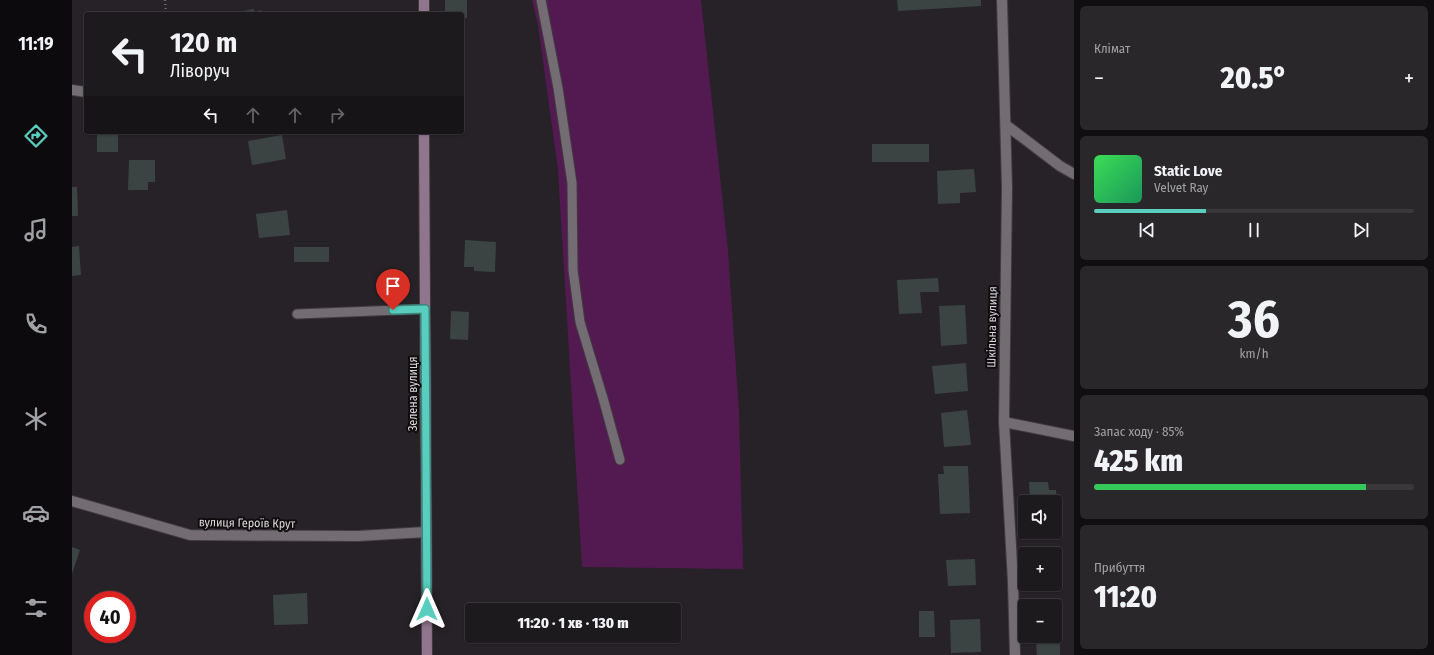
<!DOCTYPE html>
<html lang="uk">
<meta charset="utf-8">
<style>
:root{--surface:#1d1a1d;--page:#2a272a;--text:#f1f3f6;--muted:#a0a1a4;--line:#3b383b;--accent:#59cebe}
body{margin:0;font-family:"Fira Sans Condensed",sans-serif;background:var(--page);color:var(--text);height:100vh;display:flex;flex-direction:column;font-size:15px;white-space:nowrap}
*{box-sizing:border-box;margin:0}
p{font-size:13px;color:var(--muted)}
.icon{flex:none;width:22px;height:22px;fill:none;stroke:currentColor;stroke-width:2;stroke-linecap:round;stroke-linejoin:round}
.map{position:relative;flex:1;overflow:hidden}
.panel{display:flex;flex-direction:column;gap:6px;padding:6px;background:#100e10;width:360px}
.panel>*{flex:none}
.top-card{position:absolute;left:12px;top:12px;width:380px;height:122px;border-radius:4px;box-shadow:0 1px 3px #0004,0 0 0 1px var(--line);background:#1d1a1d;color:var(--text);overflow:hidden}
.fabs{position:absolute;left:946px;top:495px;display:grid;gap:8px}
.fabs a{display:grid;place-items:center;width:44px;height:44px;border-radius:4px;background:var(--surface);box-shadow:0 1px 3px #0004,0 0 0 1px var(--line);font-size:20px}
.speed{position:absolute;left:12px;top:591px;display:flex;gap:8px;font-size:20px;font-weight:700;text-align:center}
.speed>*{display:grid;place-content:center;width:52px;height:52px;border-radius:50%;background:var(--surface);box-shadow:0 1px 3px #0004,0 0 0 1px var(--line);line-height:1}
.speed .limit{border:6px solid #d22;background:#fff;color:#111}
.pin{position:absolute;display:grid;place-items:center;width:34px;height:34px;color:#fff;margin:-41px -17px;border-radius:50% 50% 50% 0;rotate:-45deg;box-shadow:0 0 4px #0007}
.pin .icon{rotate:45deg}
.me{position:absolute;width:44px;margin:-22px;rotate:0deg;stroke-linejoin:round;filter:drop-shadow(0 0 3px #0008)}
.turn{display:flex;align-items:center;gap:14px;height:84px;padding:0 20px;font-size:18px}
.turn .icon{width:52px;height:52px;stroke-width:2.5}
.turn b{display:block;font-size:28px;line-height:34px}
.lanes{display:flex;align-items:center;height:38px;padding:0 20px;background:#0003;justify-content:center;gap:20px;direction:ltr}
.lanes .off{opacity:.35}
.big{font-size:30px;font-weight:800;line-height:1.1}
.panel .widget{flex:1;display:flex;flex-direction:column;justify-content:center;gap:6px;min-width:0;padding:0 14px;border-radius:6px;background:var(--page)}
.panel .dial{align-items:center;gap:0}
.dial b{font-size:52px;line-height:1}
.song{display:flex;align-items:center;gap:12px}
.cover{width:48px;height:48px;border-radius:6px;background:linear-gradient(135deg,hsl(130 70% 55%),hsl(150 70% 35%))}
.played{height:4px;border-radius:2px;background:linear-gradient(90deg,var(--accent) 35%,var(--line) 35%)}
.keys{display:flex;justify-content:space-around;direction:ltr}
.heat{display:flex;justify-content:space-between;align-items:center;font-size:22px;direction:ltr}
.charge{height:6px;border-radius:3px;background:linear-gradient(90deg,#34c759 85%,var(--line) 0)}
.trip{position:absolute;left:393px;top:603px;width:216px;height:40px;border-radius:4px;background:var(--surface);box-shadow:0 1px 3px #0004,0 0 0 1px var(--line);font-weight:800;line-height:40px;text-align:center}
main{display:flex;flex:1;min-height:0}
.menu{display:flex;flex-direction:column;width:72px;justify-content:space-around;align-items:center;background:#0c0a0c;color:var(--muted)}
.menu .icon{width:28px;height:28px}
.menu .on{color:var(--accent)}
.menu b{font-size:18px;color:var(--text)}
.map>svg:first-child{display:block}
.green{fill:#531a51}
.building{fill:#3b4442}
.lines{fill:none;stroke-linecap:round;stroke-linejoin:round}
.lane-casing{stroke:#413c40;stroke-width:11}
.street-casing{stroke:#413c40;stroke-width:12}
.secondary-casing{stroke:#413c40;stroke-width:12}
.path{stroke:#6a656a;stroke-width:2.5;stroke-dasharray:1 3;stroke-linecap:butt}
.lane{stroke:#736c72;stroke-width:9}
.street{stroke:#736c72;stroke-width:10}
.secondary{stroke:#8f768d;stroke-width:10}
.route-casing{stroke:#3a867c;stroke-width:10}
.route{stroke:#59cebe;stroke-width:7}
.labels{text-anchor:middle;stroke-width:4;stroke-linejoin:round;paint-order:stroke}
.street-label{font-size:12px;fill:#dbd7da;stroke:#0f0c0e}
</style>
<main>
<nav class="menu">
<b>11:19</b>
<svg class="icon on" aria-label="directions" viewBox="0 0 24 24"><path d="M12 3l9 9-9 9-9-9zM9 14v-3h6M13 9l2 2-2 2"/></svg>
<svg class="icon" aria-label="music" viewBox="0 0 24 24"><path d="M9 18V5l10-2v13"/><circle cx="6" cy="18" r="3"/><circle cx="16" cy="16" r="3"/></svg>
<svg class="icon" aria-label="phone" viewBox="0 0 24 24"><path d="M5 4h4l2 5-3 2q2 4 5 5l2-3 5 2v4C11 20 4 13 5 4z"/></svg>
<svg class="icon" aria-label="climate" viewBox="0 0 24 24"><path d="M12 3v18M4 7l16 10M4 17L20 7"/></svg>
<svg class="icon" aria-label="car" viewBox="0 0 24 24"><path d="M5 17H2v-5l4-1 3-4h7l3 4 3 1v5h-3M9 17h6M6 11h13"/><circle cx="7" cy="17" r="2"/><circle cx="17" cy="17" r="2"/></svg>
<svg class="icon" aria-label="filters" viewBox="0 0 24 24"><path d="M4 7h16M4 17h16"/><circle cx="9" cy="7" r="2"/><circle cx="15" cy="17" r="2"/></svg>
</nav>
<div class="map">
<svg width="1002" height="655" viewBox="0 0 1002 655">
<rect width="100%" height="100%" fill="#272227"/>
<polygon class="green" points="460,0 629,0 656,251 667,412 671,569 510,567 486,170 466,25"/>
<g class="building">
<polygon points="373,0 395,0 395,18 390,18 390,14 373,14"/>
<polygon points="825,0 909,0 909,6 826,11"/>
<polygon points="182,9 182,12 189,10 190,14 172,14 171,11"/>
<rect x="25" y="132" width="21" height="20"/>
<polygon points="210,135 214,159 180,165 176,141"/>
<rect x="800" y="144" width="57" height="18"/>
<polygon points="57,160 83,160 83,182 76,182 76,190 56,190"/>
<polygon points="902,169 904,192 888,193 888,203 866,204 865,171"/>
<polygon points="0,187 5,187 6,216 0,216"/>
<polygon points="215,210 218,235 187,238 184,214"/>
<polygon points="393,240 424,242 423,272 402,271 402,267 392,267"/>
<polygon points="7,246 9,275 0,276 0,247"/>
<rect x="222" y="247" width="35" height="15"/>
<polygon points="866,278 867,292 848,292 850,313 827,314 825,280"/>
<polygon points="893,305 895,344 869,346 867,306"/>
<polygon points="379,311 397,312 396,340 378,339"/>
<polygon points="894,363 896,391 863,394 860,366"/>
<polygon points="895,410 899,445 872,447 869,413"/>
<polygon points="871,466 896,466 898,513 868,514 866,474 872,474"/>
<polygon points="957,482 976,482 977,490 984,490 985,513 983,513 983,502 958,502"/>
<polygon points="0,547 8,550 0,574"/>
<polygon points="903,559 904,585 876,586 874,560"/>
<polygon points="235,593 236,624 202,625 201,595"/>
<polygon points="847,611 862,611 863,637 847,637"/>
<polygon points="908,619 909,652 879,653 878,620"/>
<polygon points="988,641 988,655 965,655 964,642"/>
</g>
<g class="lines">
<defs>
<g id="lane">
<polyline points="469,0 486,88 500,183 501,270 508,322 531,398 548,460"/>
<polyline points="225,314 353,309"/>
</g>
<g id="street">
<polyline points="930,0 935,188 932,422 941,582 943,655"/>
<polyline points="0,90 14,92"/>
<polyline points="934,125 988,166 1002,174"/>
<polyline points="932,422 1002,436"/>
<polyline points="0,501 118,535 286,536 354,532"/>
</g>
<g id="secondary">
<polyline points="352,0 352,14"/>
<polyline points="352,132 355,655"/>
</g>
</defs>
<use href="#lane" class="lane-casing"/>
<use href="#street" class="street-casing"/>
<use href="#secondary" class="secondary-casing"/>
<polyline class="path" points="93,0 94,14"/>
<use href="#lane" class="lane"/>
<use href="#street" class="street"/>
<use href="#secondary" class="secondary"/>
</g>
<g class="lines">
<defs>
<polyline id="route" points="321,310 353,309 355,609"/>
</defs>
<use href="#route" class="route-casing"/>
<use href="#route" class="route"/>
</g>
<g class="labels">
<g class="street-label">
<text transform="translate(920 327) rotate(-89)" y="4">Шкільна вулиця</text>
<text transform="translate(341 394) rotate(-90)" y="4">Зелена вулиця</text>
<text transform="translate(175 523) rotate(1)" y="4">вулиця Героїв Крут</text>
</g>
</g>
</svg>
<div class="fabs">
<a><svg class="icon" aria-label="sound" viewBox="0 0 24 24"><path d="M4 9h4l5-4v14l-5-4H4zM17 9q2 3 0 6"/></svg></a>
<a>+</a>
<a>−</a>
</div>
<div class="speed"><div class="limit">40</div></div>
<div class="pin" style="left:321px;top:310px;background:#d93025"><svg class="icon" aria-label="arrive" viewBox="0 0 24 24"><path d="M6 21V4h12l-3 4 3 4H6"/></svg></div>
<svg class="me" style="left:355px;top:609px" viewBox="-20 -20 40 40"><path d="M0-17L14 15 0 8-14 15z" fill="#59cebe" stroke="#fff" stroke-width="4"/></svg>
<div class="trip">11:20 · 1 хв · 130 m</div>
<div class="top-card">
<div class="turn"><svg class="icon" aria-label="left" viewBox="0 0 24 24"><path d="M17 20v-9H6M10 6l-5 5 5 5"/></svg><div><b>120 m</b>Ліворуч</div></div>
<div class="lanes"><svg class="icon" aria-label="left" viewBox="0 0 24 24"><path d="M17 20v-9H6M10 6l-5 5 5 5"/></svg><svg class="icon off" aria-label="ahead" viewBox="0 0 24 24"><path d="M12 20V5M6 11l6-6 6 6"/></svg><svg class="icon off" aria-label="ahead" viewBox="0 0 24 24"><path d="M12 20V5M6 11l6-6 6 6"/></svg><svg class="icon off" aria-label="right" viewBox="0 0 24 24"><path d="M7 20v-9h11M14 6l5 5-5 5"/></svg></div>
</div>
</div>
<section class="panel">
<div class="widget"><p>Клімат</p>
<div class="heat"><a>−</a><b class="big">20.5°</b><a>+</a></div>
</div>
<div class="widget">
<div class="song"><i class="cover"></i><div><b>Static Love</b><p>Velvet Ray</p></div></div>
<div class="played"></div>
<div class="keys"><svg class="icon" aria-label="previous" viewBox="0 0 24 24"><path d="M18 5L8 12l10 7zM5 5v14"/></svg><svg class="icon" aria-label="pause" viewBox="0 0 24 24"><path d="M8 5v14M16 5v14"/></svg><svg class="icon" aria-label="next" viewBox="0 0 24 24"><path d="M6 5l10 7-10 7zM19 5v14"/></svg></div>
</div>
<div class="widget dial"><b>36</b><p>km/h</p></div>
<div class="widget"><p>Запас ходу · 85%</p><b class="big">425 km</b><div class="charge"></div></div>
<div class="widget"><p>Прибуття</p><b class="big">11:20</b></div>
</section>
</main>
